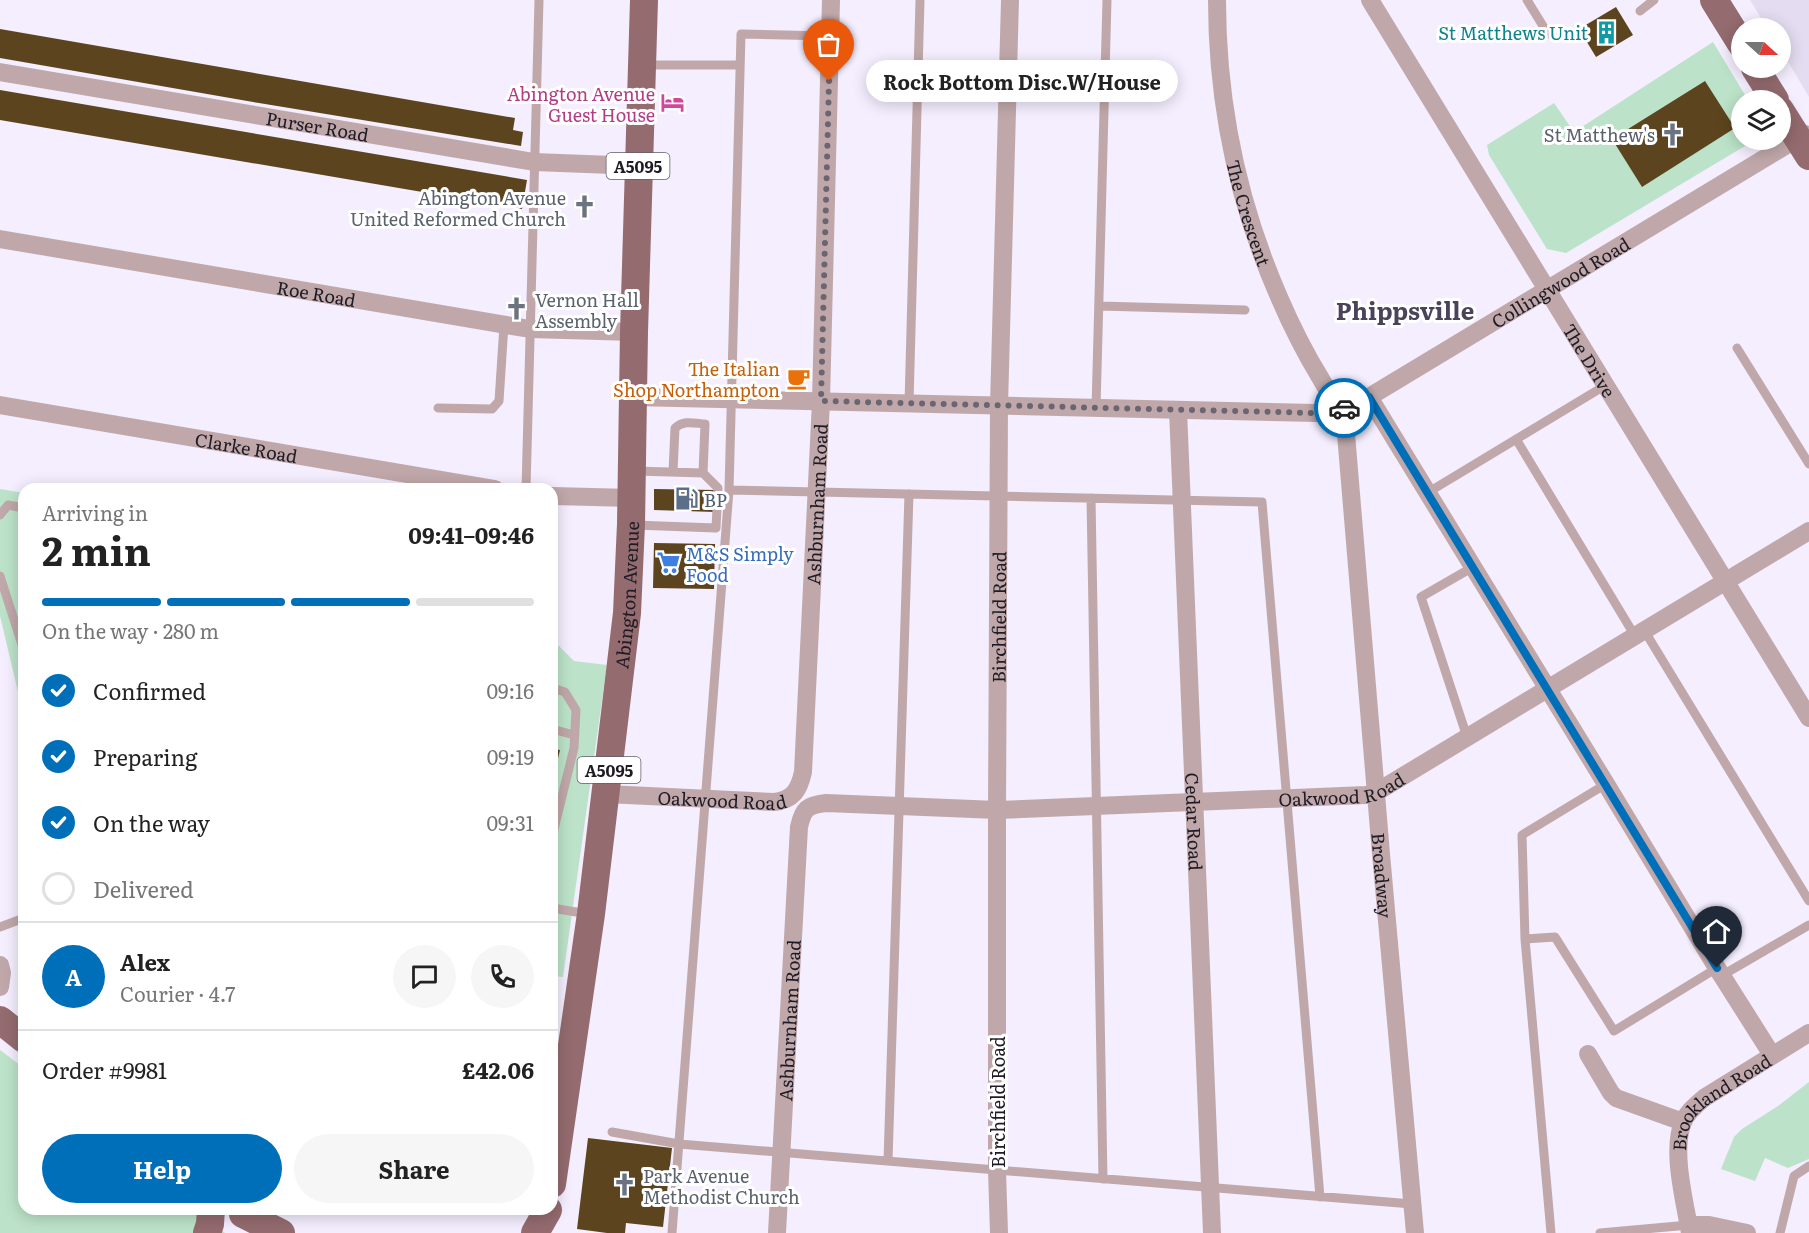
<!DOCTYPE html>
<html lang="en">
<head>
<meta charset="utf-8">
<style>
	body { margin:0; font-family:Literata,serif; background:#f6f6f6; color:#222; height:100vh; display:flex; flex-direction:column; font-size:22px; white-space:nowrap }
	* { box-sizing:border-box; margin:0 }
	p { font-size:20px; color:#767676 }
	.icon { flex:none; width:33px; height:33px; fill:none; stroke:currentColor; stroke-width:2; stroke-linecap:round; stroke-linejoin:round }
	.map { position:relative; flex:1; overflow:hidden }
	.drawer { position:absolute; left:18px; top:483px; width:540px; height:732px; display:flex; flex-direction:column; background:#fff; border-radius:18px; box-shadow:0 3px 15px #0003 }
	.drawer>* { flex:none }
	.needle { width:39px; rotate:111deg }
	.fabs { position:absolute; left:1731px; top:18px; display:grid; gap:12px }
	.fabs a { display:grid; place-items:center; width:60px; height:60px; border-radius:50%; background:#fff; box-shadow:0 3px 15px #0003; font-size:30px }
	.pin { position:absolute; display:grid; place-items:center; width:51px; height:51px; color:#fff; margin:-62px -26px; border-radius:50% 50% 50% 0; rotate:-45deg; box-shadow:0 0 6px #0007 }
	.pin .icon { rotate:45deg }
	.courier { position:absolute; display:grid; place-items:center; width:60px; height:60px; margin:-30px; border:4px solid #006fba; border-radius:50%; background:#fff; color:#222; box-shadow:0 2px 8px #0007 }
	.bubble { position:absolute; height:42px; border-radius:21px; background:#fff; box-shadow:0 3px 15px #0003; font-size:20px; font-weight:700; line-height:42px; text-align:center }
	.summary em { font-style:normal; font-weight:700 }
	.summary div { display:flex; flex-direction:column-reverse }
	.summary { display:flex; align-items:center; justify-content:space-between; height:102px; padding:0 24px }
	h1 { font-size:39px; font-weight:700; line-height:45px }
	.bar { display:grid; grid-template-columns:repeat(4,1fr); gap:9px 6px; align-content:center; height:72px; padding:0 24px }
	.bar i { height:8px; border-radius:4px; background:#e0e0e0 }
	.bar .current { background:#006fba }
	.bar p { grid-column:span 4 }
	.line { display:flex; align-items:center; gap:15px; padding:0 24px; border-top:2px solid #e0e0e0 }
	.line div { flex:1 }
	.round { display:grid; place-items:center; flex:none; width:63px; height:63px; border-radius:32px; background:#f6f6f6 }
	ol { padding:0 24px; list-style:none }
	li { display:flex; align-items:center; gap:18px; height:66px }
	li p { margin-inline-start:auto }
	li .icon { padding:6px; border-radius:50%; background:#006fba; color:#fff; stroke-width:4 }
	li:last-child { color:#767676 }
	li i { width:33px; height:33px; border:3px solid #e0e0e0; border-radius:50% }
	.cta { display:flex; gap:12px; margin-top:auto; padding:12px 24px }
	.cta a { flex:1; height:69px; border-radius:36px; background:#006fba; color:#fff; font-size:24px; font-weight:700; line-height:69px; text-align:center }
	.cta a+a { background:#f6f6f6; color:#222 }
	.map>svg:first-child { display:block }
</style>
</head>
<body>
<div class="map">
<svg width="1809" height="1233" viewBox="0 0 1809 1233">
	<rect width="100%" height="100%" fill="#f4eeff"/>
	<path fill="#e4ddf1" d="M1750 0H1809V97L1781 50 1780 28H1767Z"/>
	<path fill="#bce3c9" d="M1713 42 1748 100H1742V140H1755L1566 253 1547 249 1489 155 1487 145 1554 103 1574 132Z
		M0 489 24 493V717L0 616Z
		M552 639 574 661 607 665 563 977 552 976Z
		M0 1050 24 1068V1209H196L225 1233H0Z
		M1809 1082V1159L1788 1168 1765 1158 1755 1181 1721 1169 1734 1137 1742 1129 1778 1106Z"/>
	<path fill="#5c441e" d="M1616 7 1633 35 1596 57 1579 29Z
		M0 29 515 118 513 130 523 132 521 146 259 103 0 58Z
		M1705 81 1735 128 1642 187 1612 139Z
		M0 90 527 180 522 209 0 120Z
		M654 489 716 490 715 512 654 510Z
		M654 543 715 544 714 589 653 588Z
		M552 749 560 750 553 779H552Z
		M588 1138 672 1148 663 1227 626 1223 625 1233H607L577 1229Z"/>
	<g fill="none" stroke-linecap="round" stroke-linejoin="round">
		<path stroke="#c0a8aa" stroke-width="9" d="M1527 0 1548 34
			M1640 11 1654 0
			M644 65H740
			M1099 306 1245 310
			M1737 348 1809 464
			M909 403 920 0
			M438 408 492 409 499 401 504 325
			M1096 408 1107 0
			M1516 439 1635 636
			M673 472 675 428C684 420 693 423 705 424L703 473
			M526 489 539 0
			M729 490 1262 502 1320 1197
			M1427 493 1606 385
			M1091 498 1103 1179
			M0 515 8 505 24 508
			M634 525 716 528 718 488 703 473 635 471
			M0 576 24 651
			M1644 630 1809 901
			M552 688 565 692 576 710 574 748 552 837
			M552 729 574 735
			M1467 737 1421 597 1473 567
			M552 908 588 914
			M0 927 24 918
			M1525 939 1555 937 1614 1031 1717 968
			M1721 976 1809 925
			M612 1132 679 1144 1412 1204
			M888 1161 909 494
			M672 1233 729 490 741 34 830 36
			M1551 1233 1525 939 1522 835 1606 784
			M1600 1233 1689 1225
			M1780 1233 1794 1176 1809 1166"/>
		<g stroke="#c0a8aa" stroke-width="18">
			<path id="s1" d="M1217 0C1217 105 1237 201 1279 297 1291 325 1305 353 1321 379 1329 394 1340 406 1345 422L1381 854 1415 1233"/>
			<path id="s2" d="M1370 0 1809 718"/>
			<path id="s3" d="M0 72 534 162 638 166"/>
			<path id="s4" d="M0 239 530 329 634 332"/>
			<path id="s5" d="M633 397 1315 413 1341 409 1369 397 1805 134"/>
			<path d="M1369 397 1606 784 1717 968 1772 1055"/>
			<path id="s6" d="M0 405 495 489"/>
			<path id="s7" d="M1178 410 1212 1233"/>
			<path d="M552 496 632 498"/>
			<path id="s8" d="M606 794 774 802C793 800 799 790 803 772L821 401 831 0"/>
			<path d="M0 965 2 973 0 987"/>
			<path d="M1588 1054 1611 1093 1616 1098 1683 1122"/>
			<path d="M1689 1225H1709L1747 1233"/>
			<path id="s9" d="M777 1233 799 827C803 809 807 805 826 803L997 810 1366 795 1375 793 1809 531"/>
			<path id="s10" d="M999 1233 997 1170V810L999 406 1010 0"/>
			<path id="s11" d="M1690 1233C1685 1202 1671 1151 1683 1122 1687 1112 1696 1105 1704 1098L1809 1033"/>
		</g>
		<g stroke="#946b6f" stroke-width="28">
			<path d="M1714 0 1742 45"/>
			<path d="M1755 68 1775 100"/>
			<path d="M1780 110 1809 156"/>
			<path d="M0 1020 24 1039"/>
			<path id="s12" d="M552 1184 591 914 627 613 631 524 634 332 644 0"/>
			<path d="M243 1214 281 1233"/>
			<path d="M207 1233 210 1224 211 1209"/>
			<path d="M535 1233 548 1210"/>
		</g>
	</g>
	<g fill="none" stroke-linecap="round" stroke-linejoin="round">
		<path stroke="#6a6571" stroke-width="6" stroke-dasharray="0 10.8" d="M829 81 821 401 1315 413 1344 408"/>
		<path stroke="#006fba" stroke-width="8" d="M1344 408 1369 397 1717 968"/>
	</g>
	<defs>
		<symbol id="building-bare" viewBox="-9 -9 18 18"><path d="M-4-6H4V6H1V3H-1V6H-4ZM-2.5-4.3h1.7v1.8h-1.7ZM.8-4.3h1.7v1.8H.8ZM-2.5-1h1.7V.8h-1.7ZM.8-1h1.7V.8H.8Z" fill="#0f9aa8" stroke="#fff" stroke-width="2.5" paint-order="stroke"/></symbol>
		<symbol id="hotel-bare" viewBox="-9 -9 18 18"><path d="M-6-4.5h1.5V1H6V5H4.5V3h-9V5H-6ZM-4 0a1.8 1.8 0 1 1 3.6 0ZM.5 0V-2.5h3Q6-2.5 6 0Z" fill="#d1479c" stroke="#fff" stroke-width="2.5" paint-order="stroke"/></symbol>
		<symbol id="church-bare" viewBox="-9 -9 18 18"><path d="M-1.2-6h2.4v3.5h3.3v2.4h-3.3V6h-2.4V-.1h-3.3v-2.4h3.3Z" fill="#6b7280" stroke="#fff" stroke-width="2.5" paint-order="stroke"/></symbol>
		<symbol id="cafe-bare" viewBox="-9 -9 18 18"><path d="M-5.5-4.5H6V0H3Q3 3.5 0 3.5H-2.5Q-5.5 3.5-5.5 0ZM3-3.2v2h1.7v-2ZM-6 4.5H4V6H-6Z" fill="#e8710a" stroke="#fff" stroke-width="2.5" paint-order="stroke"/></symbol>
		<symbol id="fuel-bare" viewBox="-9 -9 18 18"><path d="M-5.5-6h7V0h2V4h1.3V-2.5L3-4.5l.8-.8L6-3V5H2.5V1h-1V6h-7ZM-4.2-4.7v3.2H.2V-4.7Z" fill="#5c6f8a" stroke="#fff" stroke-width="2.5" paint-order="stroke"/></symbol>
		<symbol id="supermarket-bare" viewBox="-9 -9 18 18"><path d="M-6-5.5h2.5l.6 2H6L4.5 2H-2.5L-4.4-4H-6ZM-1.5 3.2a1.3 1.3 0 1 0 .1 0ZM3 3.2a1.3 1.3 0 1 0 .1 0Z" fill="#3f7fe0" stroke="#fff" stroke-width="2.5" paint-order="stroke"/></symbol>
	</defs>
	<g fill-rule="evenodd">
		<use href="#building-bare" x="1590" y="16" width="33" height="33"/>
		<use href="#hotel-bare" x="656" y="86" width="33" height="33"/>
		<use href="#church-bare" x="1656" y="118" width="33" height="33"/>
		<use href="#church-bare" x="568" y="190" width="33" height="33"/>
		<use href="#church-bare" x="500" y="292" width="33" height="33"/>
		<use href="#cafe-bare" x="782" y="362" width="33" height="33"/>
		<use href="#fuel-bare" x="670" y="482" width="33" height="33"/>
		<use href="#supermarket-bare" x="652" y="546" width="33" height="33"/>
		<use href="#church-bare" x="608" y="1168" width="33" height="33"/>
	</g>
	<g text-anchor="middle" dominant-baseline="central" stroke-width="6" stroke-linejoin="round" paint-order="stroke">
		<g fill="#fff" stroke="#625f66" stroke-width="1.5">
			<rect x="606.5" y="153" width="63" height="26" rx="4.5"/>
			<rect x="577.5" y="757" width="63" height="26" rx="4.5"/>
		</g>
		<g font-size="16" font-weight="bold" fill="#1f1b25">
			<text x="638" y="166">A5095</text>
			<text x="609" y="770">A5095</text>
		</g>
		<g font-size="18" fill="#0d838f" stroke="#fff" text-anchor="end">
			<text x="1588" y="32">St Matthews Unit</text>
		</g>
		<g font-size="18" fill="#b23c85" stroke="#fff" text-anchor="end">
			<text x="655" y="93">Abington Avenue<tspan x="655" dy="21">Guest House</tspan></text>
		</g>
		<g font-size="18" fill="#1f1b25" stroke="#fff">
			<text stroke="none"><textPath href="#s3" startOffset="322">Purser Road</textPath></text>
			<text stroke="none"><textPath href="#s1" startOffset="216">The Crescent</textPath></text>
			<text stroke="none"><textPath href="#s5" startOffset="962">Collingwood Road</textPath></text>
			<text stroke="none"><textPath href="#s4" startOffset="321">Roe Road</textPath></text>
			<text stroke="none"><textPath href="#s2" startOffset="422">The Drive</textPath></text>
			<text stroke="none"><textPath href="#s6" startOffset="250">Clarke Road</textPath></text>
			<text stroke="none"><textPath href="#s8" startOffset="482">Ashburnham Road</textPath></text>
			<text stroke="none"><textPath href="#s12" startOffset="594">Abington Avenue</textPath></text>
			<text stroke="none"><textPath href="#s10" startOffset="616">Birchfield Road</textPath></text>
			<text stroke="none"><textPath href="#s9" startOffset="964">Oakwood Road</textPath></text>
			<text stroke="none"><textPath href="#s8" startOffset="116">Oakwood Road</textPath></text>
			<text stroke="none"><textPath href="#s7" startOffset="412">Cedar Road</textPath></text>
			<text stroke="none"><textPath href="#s1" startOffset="902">Broadway</textPath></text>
			<text stroke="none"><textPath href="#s9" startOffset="213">Ashburnham Road</textPath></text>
			<text transform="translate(997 1102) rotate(-90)">Birchfield Road</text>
			<text stroke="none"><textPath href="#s11" startOffset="152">Brookland Road</textPath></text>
		</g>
		<g font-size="18" fill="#5b616d" stroke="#fff" text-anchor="end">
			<text x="1655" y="134">St Matthew's</text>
			<text x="566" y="197">Abington Avenue<tspan x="566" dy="21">United Reformed Church</tspan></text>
			<text x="535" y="299" text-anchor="start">Vernon Hall<tspan x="535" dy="21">Assembly</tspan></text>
			<text x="643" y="1175" text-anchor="start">Park Avenue<tspan x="643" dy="21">Methodist Church</tspan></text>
		</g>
		<g font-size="18" fill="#c56008" stroke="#fff" text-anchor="end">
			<text x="780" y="368">The Italian<tspan x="780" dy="21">Shop Northampton</tspan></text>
		</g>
		<g font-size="18" fill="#4e5e75" stroke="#fff" text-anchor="start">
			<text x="704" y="499">BP</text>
		</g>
		<g font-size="18" fill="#366cbe" stroke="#fff" text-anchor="start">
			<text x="686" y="553">M&amp;S Simply<tspan x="686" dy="21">Food</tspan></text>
		</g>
		<g font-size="24" font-weight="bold" fill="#4a4359" stroke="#fff">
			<text x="1405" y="309">Phippsville</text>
		</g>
	</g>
</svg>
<div class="fabs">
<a><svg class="needle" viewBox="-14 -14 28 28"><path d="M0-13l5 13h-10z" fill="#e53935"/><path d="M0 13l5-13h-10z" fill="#767676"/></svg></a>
<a><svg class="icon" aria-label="layers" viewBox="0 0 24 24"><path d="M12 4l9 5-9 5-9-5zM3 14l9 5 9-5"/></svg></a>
</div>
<div class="pin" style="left:829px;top:81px;background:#ea580c"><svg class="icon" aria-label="bag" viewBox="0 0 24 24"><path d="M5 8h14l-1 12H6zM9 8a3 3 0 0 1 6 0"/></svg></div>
<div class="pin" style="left:1717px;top:968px;background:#1f2937"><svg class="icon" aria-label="home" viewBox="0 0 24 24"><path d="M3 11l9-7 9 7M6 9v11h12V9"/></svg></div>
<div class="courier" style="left:1344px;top:408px"><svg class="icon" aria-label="car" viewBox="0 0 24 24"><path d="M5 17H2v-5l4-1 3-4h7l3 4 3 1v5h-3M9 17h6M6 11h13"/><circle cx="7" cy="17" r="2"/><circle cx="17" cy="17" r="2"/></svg></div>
<div class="bubble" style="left:866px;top:60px;width:312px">Rock Bottom Disc.W/House</div>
<section class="drawer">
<div class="summary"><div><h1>2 min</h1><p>Arriving in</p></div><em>09:41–09:46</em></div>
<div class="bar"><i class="current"></i><i class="current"></i><i class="current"></i><i></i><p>On the way · 280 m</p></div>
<ol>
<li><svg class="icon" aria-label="check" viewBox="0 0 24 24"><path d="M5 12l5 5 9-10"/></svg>Confirmed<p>09:16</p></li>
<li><svg class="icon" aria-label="check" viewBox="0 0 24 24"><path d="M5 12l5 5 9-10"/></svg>Preparing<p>09:19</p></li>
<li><svg class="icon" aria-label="check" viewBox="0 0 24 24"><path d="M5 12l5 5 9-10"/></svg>On the way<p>09:31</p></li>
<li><i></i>Delivered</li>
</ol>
<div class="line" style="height:108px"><b class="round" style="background:#006fba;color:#fff">A</b><div><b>Alex</b><p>Courier · 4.7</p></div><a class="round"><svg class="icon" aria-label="chat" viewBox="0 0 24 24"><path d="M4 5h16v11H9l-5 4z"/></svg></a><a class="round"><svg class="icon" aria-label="phone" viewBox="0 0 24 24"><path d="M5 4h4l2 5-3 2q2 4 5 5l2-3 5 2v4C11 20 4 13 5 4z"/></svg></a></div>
<div class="line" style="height:78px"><div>Order #9981</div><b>£42.06</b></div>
<div class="cta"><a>Help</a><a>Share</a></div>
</section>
</div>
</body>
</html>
